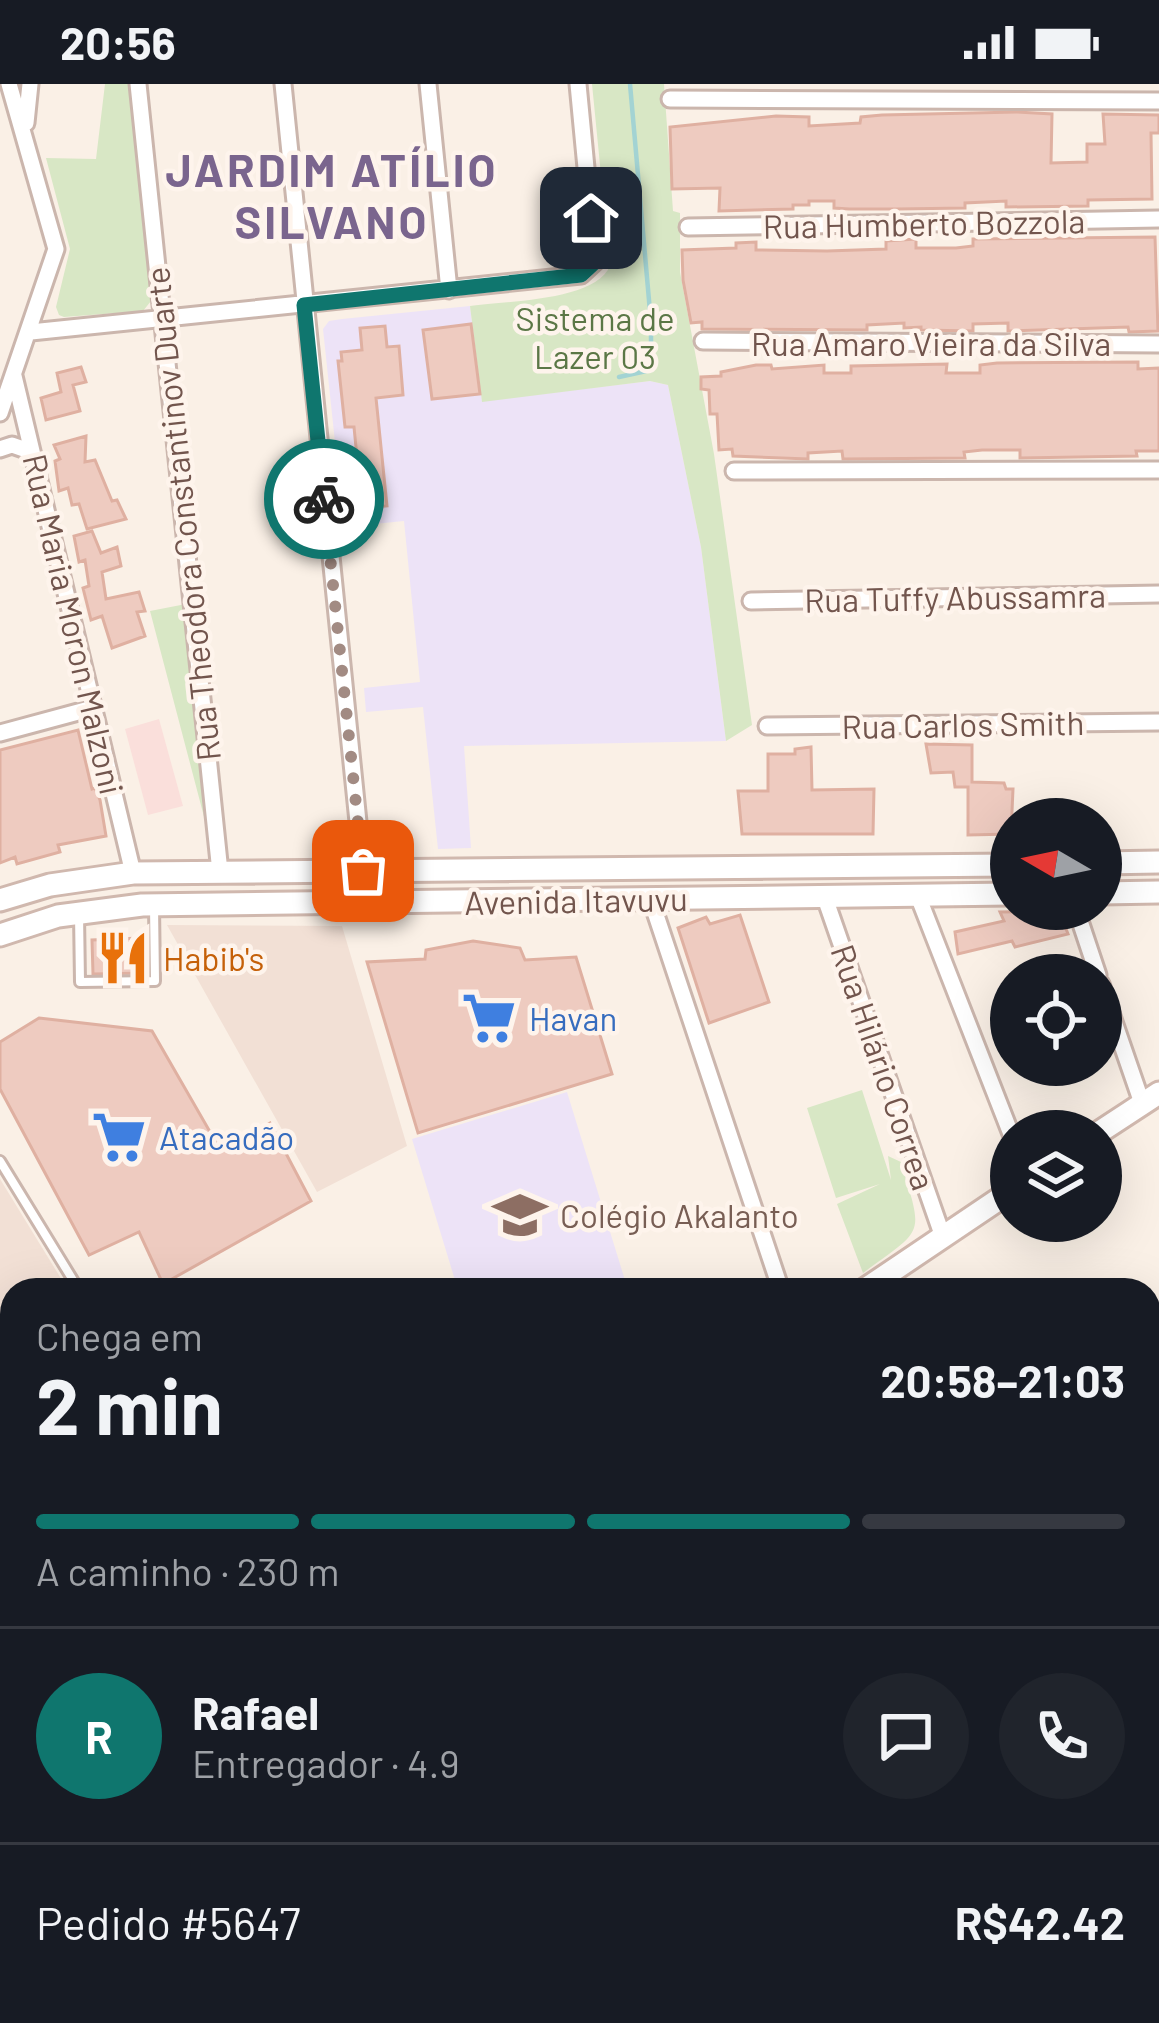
<!DOCTYPE html>
<html lang="pt">
<head>
<meta charset="utf-8">
<style>
	body { margin:0; font-family:Barlow,sans-serif; background:#20242c; color:#f1f3f6; height:100vh; display:flex; flex-direction:column; font-size:45px; white-space:nowrap }
	* { box-sizing:border-box; margin:0 }
	p { font-size:39px; color:#9ea1a6 }
	.icon { flex:none; width:66px; height:66px; fill:none; stroke:currentColor; stroke-width:2; stroke-linecap:round; stroke-linejoin:round }
	.map { position:relative; flex:1; overflow:hidden }
	.side { position:absolute; left:0px; top:1194px; width:1161px; height:747px; display:flex; flex-direction:column; background:#171b24; border-radius:36px 36px 0 0; box-shadow:0 12px 48px #0002 }
	.side>* { flex:none }
	.needle { width:78px; rotate:279deg }
	.controls { position:absolute; left:990px; top:714px; display:grid; gap:24px }
	.controls a { display:grid; place-items:center; width:132px; height:132px; border-radius:50%; background:#171b24; box-shadow:0 12px 48px #0002; font-size:60px }
	.pin { position:absolute; display:grid; place-items:center; width:102px; height:102px; color:#fff; margin:-51px; border-radius:24px; box-shadow:0 6px 18px #0006 }
	.courier { position:absolute; display:grid; place-items:center; width:120px; height:120px; margin:-60px; border:9px solid #0f766e; border-radius:50%; background:#fff; color:#222; box-shadow:0 3px 15px #0007 }
	.summary em { font-style:normal; font-weight:700 }
	.summary div { display:flex; flex-direction:column-reverse }
	.summary { display:flex; align-items:center; justify-content:space-between; height:204px; padding:0 36px }
	h1 { font-size:78px; font-weight:700; line-height:90px }
	.bar { display:grid; grid-template-columns:repeat(4,1fr); gap:18px 12px; align-content:center; height:144px; padding:0 36px }
	.bar i { height:15px; border-radius:9px; background:#363941 }
	.bar .selected { background:#0f766e }
	.bar p { grid-column:span 4 }
	.line { display:flex; align-items:center; gap:30px; padding:0 36px; border-top:3px solid #363941 }
	.line div { flex:1 }
	.round { display:grid; place-items:center; flex:none; width:126px; height:126px; border-radius:63px; background:#20242c }
	.status { display:flex; justify-content:space-between; align-items:center; height:84px; padding:0 60px; background:#171b24; direction:ltr }
	.status svg { height:33px; fill:currentColor }
	.map>svg:first-child { display:block }
</style>
</head>
<body>
<div class="status"><b>20:56</b><svg viewBox="0 0 49 12"><path d="M0 12V9h3v3zM5 12V6h3v6zM10 12V3h3v9zM15 12V0h3v12zM26 1h20v11H26zM47 4h2v5h-2z"/></svg></div>
<div class="map">
<svg width="1159" height="1939" viewBox="0 0 1159 1939">
	<rect width="100%" height="100%" fill="#faf0e6"/>
	<path fill="#f2e0d5" d="M167 841 342 842 407 1062 317 1108Z
		M0 1095 68 1206H12V1277L0 1283Z
		M0 1296 12 1319V1490L0 1472Z
		M89 1929H635L633 1939H91Z"/>
	<path fill="#fadfdb" d="M159 635 183 722 148 731 125 645Z"/>
	<path fill="#ede3f7" d="M470 222 482 317 650 297 668 301 701 463 726 657 464 662 471 764 438 765 423 623 366 628 364 604 420 598 404 437 344 443 323 245 329 237 342 235Z
		M567 1008 628 1206H458L412 1055Z"/>
	<path fill="#d8e7c5" d="M105 0H131L151 217 143 227 64 233 59 231 56 223 70 165 46 74 96 75Z
		M592 0H664L673 127 680 129V188L714 370 752 641 726 657 701 463 668 301 650 297 482 318 470 222C506 217 595 217 610 182Z
		M186 520 213 767 150 527Z
		M862 1006 891 1096 888 1072 901 1078C923 1153 926 1143 863 1189L837 1120 880 1100 836 1114 807 1024Z
		M1149 1805 1159 1811V1939H1011L991 1929H1149Z"/>
	<g fill="none" stroke-linecap="round" stroke-linejoin="round">
		<path stroke="#a3d3d3" stroke-width="4.5" d="M619 293 651 286V239L630 0"/>
	</g>
	<path fill="#eecbc0" stroke="#dfb0a1" stroke-width="3" d="M1017 28 1052 30 1051 79 1087 78V60H1105L1103 30 1159 31V49H1151L1152 115 1088 116V122L1006 123V117L965 119V124L897 125H849L834 124V117H809V121H793V125L719 127 720 104 672 105 670 43 776 32 809 33V42L860 39 861 33 882 31Z
		M1155 153 1158 247 1129 248 1128 243 1008 247V239L973 240V247L921 246V243L904 244V239L867 241V246L702 245V238L691 239 683 196 682 166 736 164V159L756 158V166L827 167 886 165V157L916 155V164H956L973 162V155Z
		M471 240 480 310 432 315 423 246Z
		M385 242 387 263 399 262 403 311 376 314 387 422 362 424 354 343H345L338 277H342L341 268 362 266 360 244Z
		M1138 278V285L1159 284V367H1136L1137 372 1020 374V366H982L964 368 965 374 843 375 842 367 808 369V375L733 372 732 365 719 366 717 330H710L709 306 701 305V293L721 292V288L756 281H771L772 285 824 281V289H851V282L947 280 946 289H980V281L997 279Z
		M81 283 86 298 73 301 80 327 46 336 41 314 61 308 57 289Z
		M86 352 85 378 95 376 112 417 117 416 126 435 87 445 79 420 72 421 68 404 59 407 55 377 60 375 54 361Z
		M92 447 101 469 117 463 121 482 102 488 106 515 139 508 145 527 137 528 145 552 112 564 102 532 91 536 83 504 89 502 85 476 79 478 74 452Z
		M78 646 92 705 95 704 100 716 106 752 58 761 60 768 17 780 15 773 0 779V666Z
		M926 660 972 661V698L1004 699 1006 705H1013L1011 750 968 751V703H955L953 688 931 689Z
		M811 663 812 706 874 705 873 750H742L738 707H768V670H795V665Z
		M1059 827 1068 850 1015 863 1012 857 958 870 955 848 1004 837 1000 828Z
		M740 831 769 918 709 939 678 844 706 833 710 840Z
		M141 854 146 856 147 889 93 890 92 856Z
		M473 857 520 864 525 876 576 873 612 990 418 1049 367 878 425 875 426 866Z
		M39 934 152 947 221 1067 270 1039 311 1117 163 1200 139 1148 89 1171 0 1005V958Z
		M0 1501 12 1520V1569L0 1577Z"/>
	<g fill="none" stroke-linecap="round" stroke-linejoin="round">
		<defs>
			<path id="lane" d="M79 830 80 898 155 897 154 822
				M0 1077 76 1201"/>
			<path id="street" d="M138 0 220 788
				M283 0 363 787
				M428 0 449 206
				M670 15 1159 17
				M26 39 30 0
				M688 143 1159 135
				M31 248 581 191 595 178 578 0
				M703 257 1159 260
				M14 292 133 789
				M0 329 56 165 9 0
				M0 365 12 361 32 368
				M734 387 1159 386
				M751 517 1159 510
				M767 642 1159 638
				M0 649 93 624
				M918 812 1011 1050
				M825 814 943 1153
				M651 816 781 1206
				M1076 825 1098 891
				M1101 900 1142 1019
				M1149 1351 1159 1344
				M1149 1536 1159 1529
				M1149 1708 1159 1702
				M688 1939 694 1929
				M860 1939 865 1929"/>
			<path id="secondary" d="M1101 779 1159 778
				M1101 809 1159 808
				M0 816 50 801 133 789 1011 781
				M0 851 58 832 142 821 1011 810
				M1101 1047 1159 1009
				M864 1206 1011 1107
				M31 1939 38 1929
				M57 1939 67 1929"/>
		</defs>
		<use href="#lane" stroke="#cbb6ad" stroke-width="14"/>
		<use href="#street" stroke="#cbb6ad" stroke-width="21"/>
		<use href="#secondary" stroke="#d0b8ae" stroke-width="27"/>
		<use href="#lane" stroke="#fff" stroke-width="8"/>
		<use href="#street" stroke="#fff" stroke-width="15"/>
		<use href="#secondary" stroke="#fff" stroke-width="21"/>
	</g>
	<g fill="none" stroke-linecap="round" stroke-linejoin="round">
		<path stroke="#a28b83" stroke-width="12" stroke-dasharray="0 21.6" d="M324 415 363 787"/>
		<path stroke="#0f766e" stroke-width="15" d="M324 415 304 221 581 191 595 178 591 134"/>
	</g>
	<defs>
		<symbol id="restaurant-bare" viewBox="-9 -9 18 18"><path d="M-5-6h1v4h1v-4h1v4h1v-4h1v5L-1.5 .5V6h-2V.5L-5-1ZM5-6V6H3V1.5H1.5Q1.5-4 5-6Z" fill="#e8710a" stroke="#fef4ec" stroke-width="2.5" paint-order="stroke"/></symbol>
		<symbol id="supermarket-bare" viewBox="-9 -9 18 18"><path d="M-6-5.5h2.5l.6 2H6L4.5 2H-2.5L-4.4-4H-6ZM-1.5 3.2a1.3 1.3 0 1 0 .1 0ZM3 3.2a1.3 1.3 0 1 0 .1 0Z" fill="#3f7fe0" stroke="#fef4ec" stroke-width="2.5" paint-order="stroke"/></symbol>
		<symbol id="school-bare" viewBox="-9 -9 18 18"><path d="M0-5L7-2L0 1L-7-2ZM-4 1L0 2.5L4 1V4Q0 6-4 4Z" fill="#8d6e63" stroke="#fef4ec" stroke-width="2.5" paint-order="stroke"/></symbol>
	</defs>
	<g fill-rule="evenodd">
		<use href="#restaurant-bare" x="85" y="836" width="76" height="76"/>
		<use href="#supermarket-bare" x="451" y="896" width="76" height="76"/>
		<use href="#supermarket-bare" x="81" y="1015" width="76" height="76"/>
		<use href="#school-bare" x="482" y="1093" width="76" height="76"/>
	</g>
	<g text-anchor="middle" dominant-baseline="central" stroke-width="9" stroke-linejoin="round" paint-order="stroke">
		<g font-size="33" fill="#72554d" stroke="#fef4ec">
			<text transform="translate(924 139) rotate(-1)">Rua Humberto Bozzola</text>
			<text x="931" y="259">Rua Amaro Vieira da Silva</text>
			<text transform="translate(182 430) rotate(-96)">Rua Theodora Constantinov Duarte</text>
			<text transform="translate(955 513) rotate(-1)">Rua Tuffy Abussamra</text>
			<text transform="translate(74 540) rotate(77)">Rua Maria Moron Malzoni</text>
			<text transform="translate(963 640) rotate(-1)">Rua Carlos Smith</text>
			<text transform="translate(576 816) rotate(-1)">Avenida Itavuvu</text>
			<text transform="translate(884 983) rotate(71)">Rua Hilário Correa</text>
		</g>
		<g font-size="33" fill="#5b7746" stroke="#fef4ec">
			<text x="595" y="234">Sistema de<tspan x="595" dy="38">Lazer 03</tspan></text>
		</g>
		<g font-size="33" fill="#c56008" stroke="#fef4ec" text-anchor="start">
			<text x="163" y="874">Habib's</text>
		</g>
		<g font-size="33" fill="#366cbe" stroke="#fef4ec" text-anchor="start">
			<text x="529" y="934">Havan</text>
			<text x="159" y="1053">Atacadão</text>
		</g>
		<g font-size="33" fill="#785e54" stroke="#fef4ec" text-anchor="start">
			<text x="560" y="1131">Colégio Akalanto</text>
		</g>
		<g font-size="45" font-weight="bold" letter-spacing="3" fill="#7a658e" stroke="#fef4ec">
			<text x="332" y="85">JARDIM ATÍLIO<tspan x="332" dy="52">SILVANO</tspan></text>
		</g>
	</g>
</svg>
<div class="controls">
<a><svg class="needle" viewBox="-14 -14 28 28"><path d="M0-13l5 13h-10z" fill="#e53935"/><path d="M0 13l5-13h-10z" fill="#9ea1a6"/></svg></a>
<a><svg class="icon" aria-label="locate" viewBox="0 0 24 24"><circle cx="12" cy="12" r="6"/><path d="M12 2v4M12 18v4M2 12h4M18 12h4"/></svg></a>
<a><svg class="icon" aria-label="layers" viewBox="0 0 24 24"><path d="M12 4l9 5-9 5-9-5zM3 14l9 5 9-5"/></svg></a>
</div>
<div class="pin" style="left:363px;top:787px;background:#ea580c"><svg class="icon" aria-label="bag" viewBox="0 0 24 24"><path d="M5 8h14l-1 12H6zM9 8a3 3 0 0 1 6 0"/></svg></div>
<div class="pin" style="left:591px;top:134px;background:#1f2937"><svg class="icon" aria-label="home" viewBox="0 0 24 24"><path d="M3 11l9-7 9 7M6 9v11h12V9"/></svg></div>
<div class="courier" style="left:324px;top:415px"><svg class="icon" aria-label="bike" viewBox="0 0 24 24"><circle cx="6" cy="16" r="4"/><circle cx="18" cy="16" r="4"/><path d="M6 16l4-8h5l3 8M10 8l3 8H6M13 5h3"/></svg></div>
<section class="side">
<div class="summary"><div><h1>2 min</h1><p>Chega em</p></div><em>20:58–21:03</em></div>
<div class="bar"><i class="selected"></i><i class="selected"></i><i class="selected"></i><i></i><p>A caminho · 230 m</p></div>
<div class="line" style="height:216px"><b class="round" style="background:#0f766e;color:#fff">R</b><div><b>Rafael</b><p>Entregador · 4.9</p></div><a class="round"><svg class="icon" aria-label="chat" viewBox="0 0 24 24"><path d="M4 5h16v11H9l-5 4z"/></svg></a><a class="round"><svg class="icon" aria-label="phone" viewBox="0 0 24 24"><path d="M5 4h4l2 5-3 2q2 4 5 5l2-3 5 2v4C11 20 4 13 5 4z"/></svg></a></div>
<div class="line" style="height:156px"><div>Pedido #5647</div><b>R$42.42</b></div>
</section>
</div>
</body>
</html>
